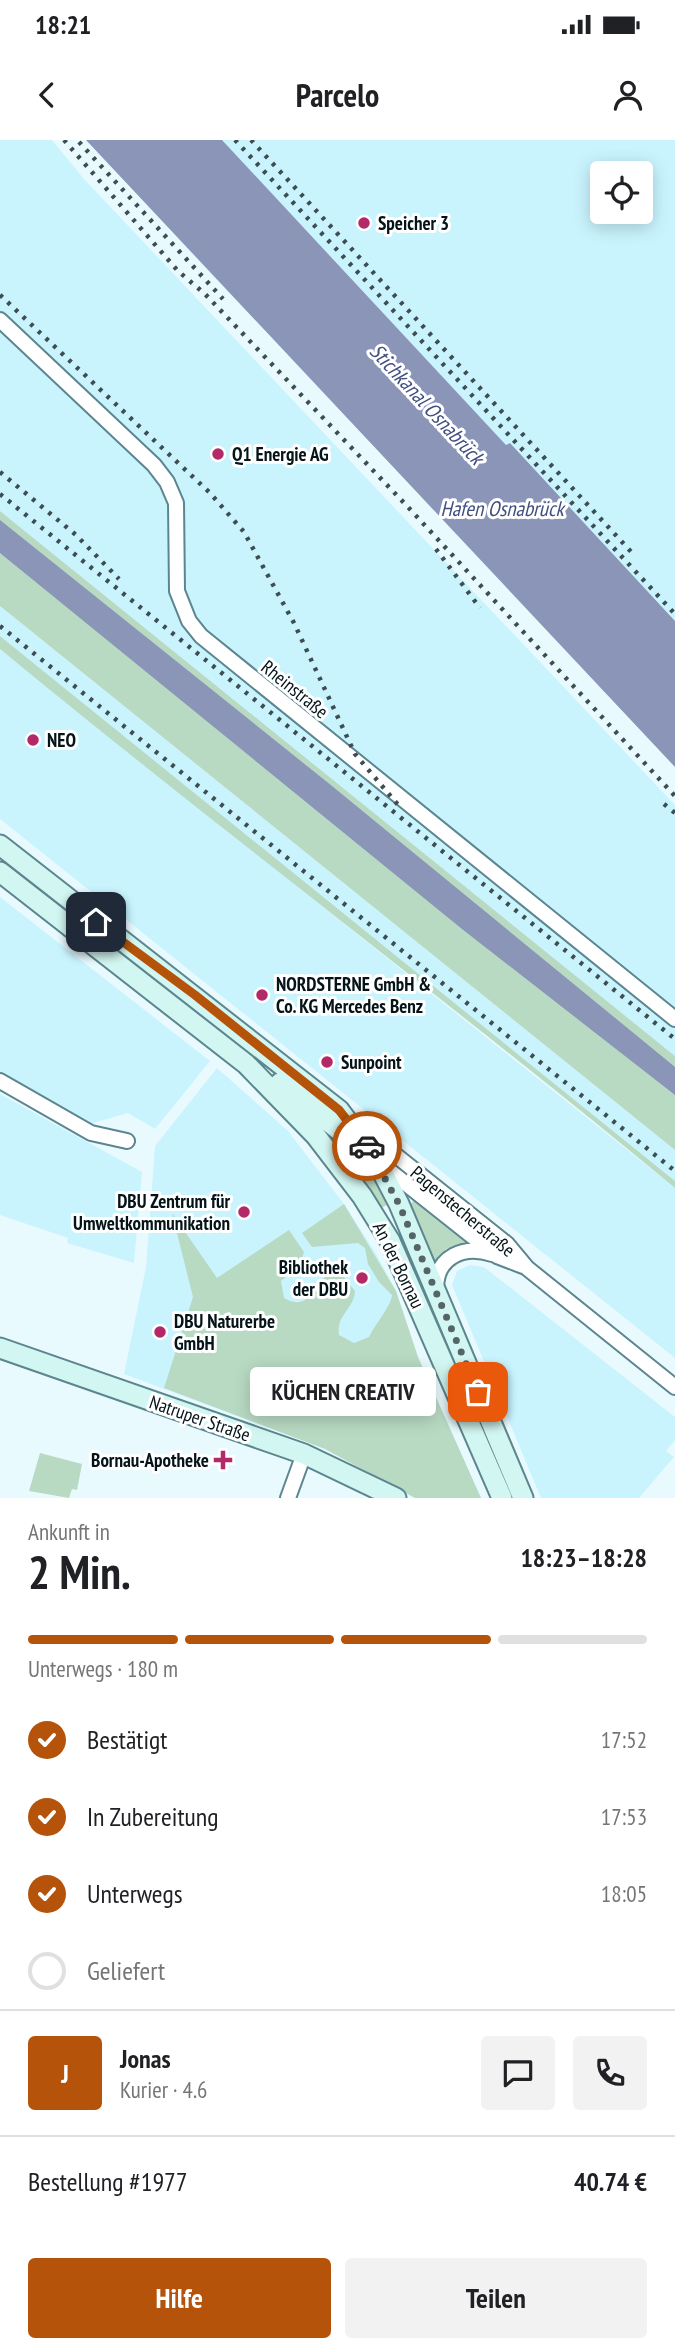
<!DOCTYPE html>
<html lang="de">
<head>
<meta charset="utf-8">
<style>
	body { margin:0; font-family:"PT Sans Narrow",sans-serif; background:#f2f2f2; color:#202124; height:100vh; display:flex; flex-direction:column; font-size:26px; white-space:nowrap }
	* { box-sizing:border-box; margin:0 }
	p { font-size:23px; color:#757577 }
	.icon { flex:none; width:38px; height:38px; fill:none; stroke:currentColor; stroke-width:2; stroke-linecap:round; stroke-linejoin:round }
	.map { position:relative; height:1358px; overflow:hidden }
	.drawer { display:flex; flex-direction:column; background:#fff; flex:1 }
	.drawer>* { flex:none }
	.fabs { position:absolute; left:590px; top:21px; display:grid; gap:14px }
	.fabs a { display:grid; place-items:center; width:63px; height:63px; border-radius:7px; background:#fff; box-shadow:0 4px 18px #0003; font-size:35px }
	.pin { position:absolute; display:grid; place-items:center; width:60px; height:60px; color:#fff; margin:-30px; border-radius:14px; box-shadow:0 4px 10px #0006 }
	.courier { position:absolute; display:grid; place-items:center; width:70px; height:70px; margin:-35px; border:5px solid #b45309; border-radius:50%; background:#fff; color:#222; box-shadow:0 2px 9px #0007 }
	.bubble { position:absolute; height:49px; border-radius:7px; background:#fff; box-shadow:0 4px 18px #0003; font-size:23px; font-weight:800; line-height:49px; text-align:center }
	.overview em { font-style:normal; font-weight:800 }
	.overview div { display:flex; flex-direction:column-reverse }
	.overview { display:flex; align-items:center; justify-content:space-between; height:119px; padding:0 28px }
	h1 { font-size:46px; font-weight:800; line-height:52px }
	.bar { display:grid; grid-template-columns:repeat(4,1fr); gap:10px 7px; align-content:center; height:84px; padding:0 28px }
	.bar i { height:9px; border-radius:5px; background:#e0e0e0 }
	.bar .selected { background:#b45309 }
	.bar p { grid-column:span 4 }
	.line { display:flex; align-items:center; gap:18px; padding:0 28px; border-top:2px solid #e0e0e0 }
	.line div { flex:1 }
	.round { display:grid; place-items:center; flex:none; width:74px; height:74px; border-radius:7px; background:#f2f2f2 }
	ol { padding:0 28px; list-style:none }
	li { display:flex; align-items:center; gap:21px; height:77px }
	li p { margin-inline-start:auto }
	li .icon { padding:7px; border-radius:50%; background:#b45309; color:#fff; stroke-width:4 }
	li:last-child { color:#757577 }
	li i { width:38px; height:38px; border:4px solid #e0e0e0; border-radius:50% }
	.cta { display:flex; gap:14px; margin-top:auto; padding:14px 28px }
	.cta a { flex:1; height:80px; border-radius:7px; background:#b45309; color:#fff; font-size:28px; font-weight:800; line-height:80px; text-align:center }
	.cta a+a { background:#f2f2f2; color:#202124 }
	.status { display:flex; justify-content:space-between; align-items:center; height:49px; padding:0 35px; background:#fff; direction:ltr }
	.status svg { height:19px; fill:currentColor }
	header { display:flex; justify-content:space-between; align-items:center; height:91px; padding:0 28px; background:#fff; font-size:32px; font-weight:800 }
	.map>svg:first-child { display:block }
</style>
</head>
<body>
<div class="status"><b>18:21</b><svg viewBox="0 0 49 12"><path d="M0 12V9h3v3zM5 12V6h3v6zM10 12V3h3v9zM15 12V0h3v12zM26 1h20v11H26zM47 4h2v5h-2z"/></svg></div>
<header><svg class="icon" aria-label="back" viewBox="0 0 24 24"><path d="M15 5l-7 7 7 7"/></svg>Parcelo<svg class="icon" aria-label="person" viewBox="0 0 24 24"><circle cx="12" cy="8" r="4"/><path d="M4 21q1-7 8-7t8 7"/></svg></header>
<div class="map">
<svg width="675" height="1358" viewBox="0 0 675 1358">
	<rect width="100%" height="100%" fill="#e9fafe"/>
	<path fill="#c9f4fe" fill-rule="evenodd" d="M0 0H52L84 39 675 665V916L0 371Z
		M222 0H675V481L510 303 506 305ZM602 33H640V72H602Z
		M0 466 675 1010V1041L0 496Z
		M0 509 675 1048V1218L0 679Z
		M0 757 210 921 155 989 128 973 93 983 0 932Z
		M217 928 288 991 344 1064 375 1112 396 1151 418 1217 481 1358H415L325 1309 124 1234 146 1127 155 1006Z
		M0 954 142 1032 134 1123 67 1103 68 1098 0 1075Z
		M470 1125 484 1127 675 1277V1300L666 1311 674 1317 639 1358H541L452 1145 457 1131Z"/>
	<path fill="#b8dac3" d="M0 371 675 916V1010L0 466Z
		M0 496 675 1041V1048C453 864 222 692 0 509Z
		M305 969 362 1014 391 1063 379 1069Z
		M416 1059 471 1102 446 1109 434 1127 408 1066Z
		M344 1064 396 1151 418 1217 481 1358H415L325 1309 164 1248 193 1157 172 1073 217 1138 289 1090 304 1112 300 1126 281 1141 284 1158C307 1171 312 1151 325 1137L343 1136 355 1151C354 1169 336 1175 339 1195L354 1203 369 1197C376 1183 391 1166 392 1155L379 1142 368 1124 365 1108 358 1103 312 1107 302 1093Z
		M40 1313 82 1324 77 1350 72 1349 69 1358 29 1351Z"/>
	<path fill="#8a95b8" d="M86 0H222L506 305 510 303 675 481V627Z
		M0 380 332 646 675 927V955L462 789 0 413Z"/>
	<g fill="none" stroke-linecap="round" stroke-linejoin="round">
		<defs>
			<path id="street" d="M0 180 154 325 167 342 176 363 177 451 189 481 201 496 675 879
				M0 941 91 993 127 1001
				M354 982 507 1104 527 1128 675 1247
				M381 1024 497 1116 523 1126
				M436 1149C436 1116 464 1105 492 1114
				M288 1358 304 1314"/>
			<path id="secondary" d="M0 705 339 970 375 1018 399 1064 523 1358
				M0 732 246 924 316 996 362 1056 390 1101 502 1358
				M280 943 355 1003
				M0 1208 304 1314 396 1358"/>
		</defs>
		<use href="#street" stroke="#5c868f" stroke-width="18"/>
		<use href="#secondary" stroke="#5c868f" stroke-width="23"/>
		<use href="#street" stroke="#fff" stroke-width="14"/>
		<use href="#secondary" stroke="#d2f6f1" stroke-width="19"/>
		<path stroke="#3d4d51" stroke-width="4.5" stroke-dasharray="3.5 7" stroke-linecap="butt" d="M64 0 178 131 205 154 407 366 675 656
			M235 0 675 474
			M251 0 635 416
			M79 2 223 159
			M0 155 210 353 244 392 294 483 355 614 399 666
			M0 332 76 395 119 439
			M0 354 675 899
			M436 409 480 468
			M0 486 675 1031
			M664 664 675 673"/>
	</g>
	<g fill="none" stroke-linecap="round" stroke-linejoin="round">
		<path stroke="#546468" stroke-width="7" stroke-dasharray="0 12.6" d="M367 1006 399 1064 478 1252"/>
		<path stroke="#b45309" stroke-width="9" d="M96 782 195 855 339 970 367 1006"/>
	</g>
	<g fill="#b32967" stroke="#fff" stroke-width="2.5">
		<circle cx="364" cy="83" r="7"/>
		<circle cx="218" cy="314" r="7"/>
		<circle cx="33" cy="600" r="7"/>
		<circle cx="262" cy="855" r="7"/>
		<circle cx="327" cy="922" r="7"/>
		<circle cx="244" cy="1072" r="7"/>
		<circle cx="362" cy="1138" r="7"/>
		<circle cx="160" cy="1192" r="7"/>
		<path d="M219.5 1309.5h7v7h7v7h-7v7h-7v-7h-7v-7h7z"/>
	</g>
	<g text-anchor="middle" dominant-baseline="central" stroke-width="6" stroke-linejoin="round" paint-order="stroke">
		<g font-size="19" font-weight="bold" fill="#041418" stroke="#fff" text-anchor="start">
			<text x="378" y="83">Speicher 3</text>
			<text x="232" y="314">Q1 Energie AG</text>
			<text x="47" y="600">NEO</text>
			<text x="276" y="844">NORDSTERNE GmbH &amp;<tspan x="276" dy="22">Co. KG Mercedes Benz</tspan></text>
			<text x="341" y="922">Sunpoint</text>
			<text x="230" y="1061" text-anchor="end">DBU Zentrum für<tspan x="230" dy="22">Umweltkommunikation</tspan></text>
			<text x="348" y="1127" text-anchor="end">Bibliothek<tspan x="348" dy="22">der DBU</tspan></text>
			<text x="174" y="1181">DBU Naturerbe<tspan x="174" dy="22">GmbH</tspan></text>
			<text x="209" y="1320" text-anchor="end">Bornau-Apotheke</text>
		</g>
		<g font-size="19" fill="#041418" stroke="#fff">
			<text transform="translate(295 549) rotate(39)">Rheinstraße</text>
			<text transform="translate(463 1071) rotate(40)">Pagenstecherstraße</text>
			<text transform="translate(399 1125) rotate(64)">An der Bornau</text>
			<text transform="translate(200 1278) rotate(19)">Natruper Straße</text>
		</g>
		<g font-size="21" font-style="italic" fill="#424f81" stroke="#fff">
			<text transform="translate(427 264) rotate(47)">Stichkanal Osnabrück</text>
			<text x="502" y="368">Hafen Osnabrück</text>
		</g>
	</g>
</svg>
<div class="fabs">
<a><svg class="icon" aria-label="locate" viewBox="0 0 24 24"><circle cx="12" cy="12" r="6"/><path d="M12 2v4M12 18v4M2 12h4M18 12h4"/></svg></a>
</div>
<div class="pin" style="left:478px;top:1252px;background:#ea580c"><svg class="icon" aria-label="bag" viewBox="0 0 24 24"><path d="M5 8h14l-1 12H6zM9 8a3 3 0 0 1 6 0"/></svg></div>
<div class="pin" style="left:96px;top:782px;background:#1f2937"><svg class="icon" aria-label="home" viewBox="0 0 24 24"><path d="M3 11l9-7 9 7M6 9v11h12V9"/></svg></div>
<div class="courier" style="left:367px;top:1006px"><svg class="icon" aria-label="car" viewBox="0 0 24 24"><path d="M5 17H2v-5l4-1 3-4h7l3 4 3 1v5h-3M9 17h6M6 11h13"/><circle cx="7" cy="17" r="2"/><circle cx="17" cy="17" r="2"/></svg></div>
<div class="bubble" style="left:250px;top:1227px;width:186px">KÜCHEN CREATIV</div>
</div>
<section class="drawer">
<div class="overview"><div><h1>2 Min.</h1><p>Ankunft in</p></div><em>18:23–18:28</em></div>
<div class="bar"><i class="selected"></i><i class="selected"></i><i class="selected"></i><i></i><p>Unterwegs · 180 m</p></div>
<ol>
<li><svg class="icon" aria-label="check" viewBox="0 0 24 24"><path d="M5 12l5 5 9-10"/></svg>Bestätigt<p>17:52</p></li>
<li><svg class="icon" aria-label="check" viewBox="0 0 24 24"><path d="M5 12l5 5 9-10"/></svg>In Zubereitung<p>17:53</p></li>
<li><svg class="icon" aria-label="check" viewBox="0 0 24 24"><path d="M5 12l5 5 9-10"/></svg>Unterwegs<p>18:05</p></li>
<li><i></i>Geliefert</li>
</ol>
<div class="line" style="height:126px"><b class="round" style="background:#b45309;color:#fff">J</b><div><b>Jonas</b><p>Kurier · 4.6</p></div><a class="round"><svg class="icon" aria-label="chat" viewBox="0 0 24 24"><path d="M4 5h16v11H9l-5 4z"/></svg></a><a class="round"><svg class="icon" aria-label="phone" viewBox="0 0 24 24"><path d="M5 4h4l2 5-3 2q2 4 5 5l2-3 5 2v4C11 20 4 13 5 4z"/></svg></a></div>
<div class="line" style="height:91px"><div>Bestellung #1977</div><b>40.74 €</b></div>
<div class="cta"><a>Hilfe</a><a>Teilen</a></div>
</section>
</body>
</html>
